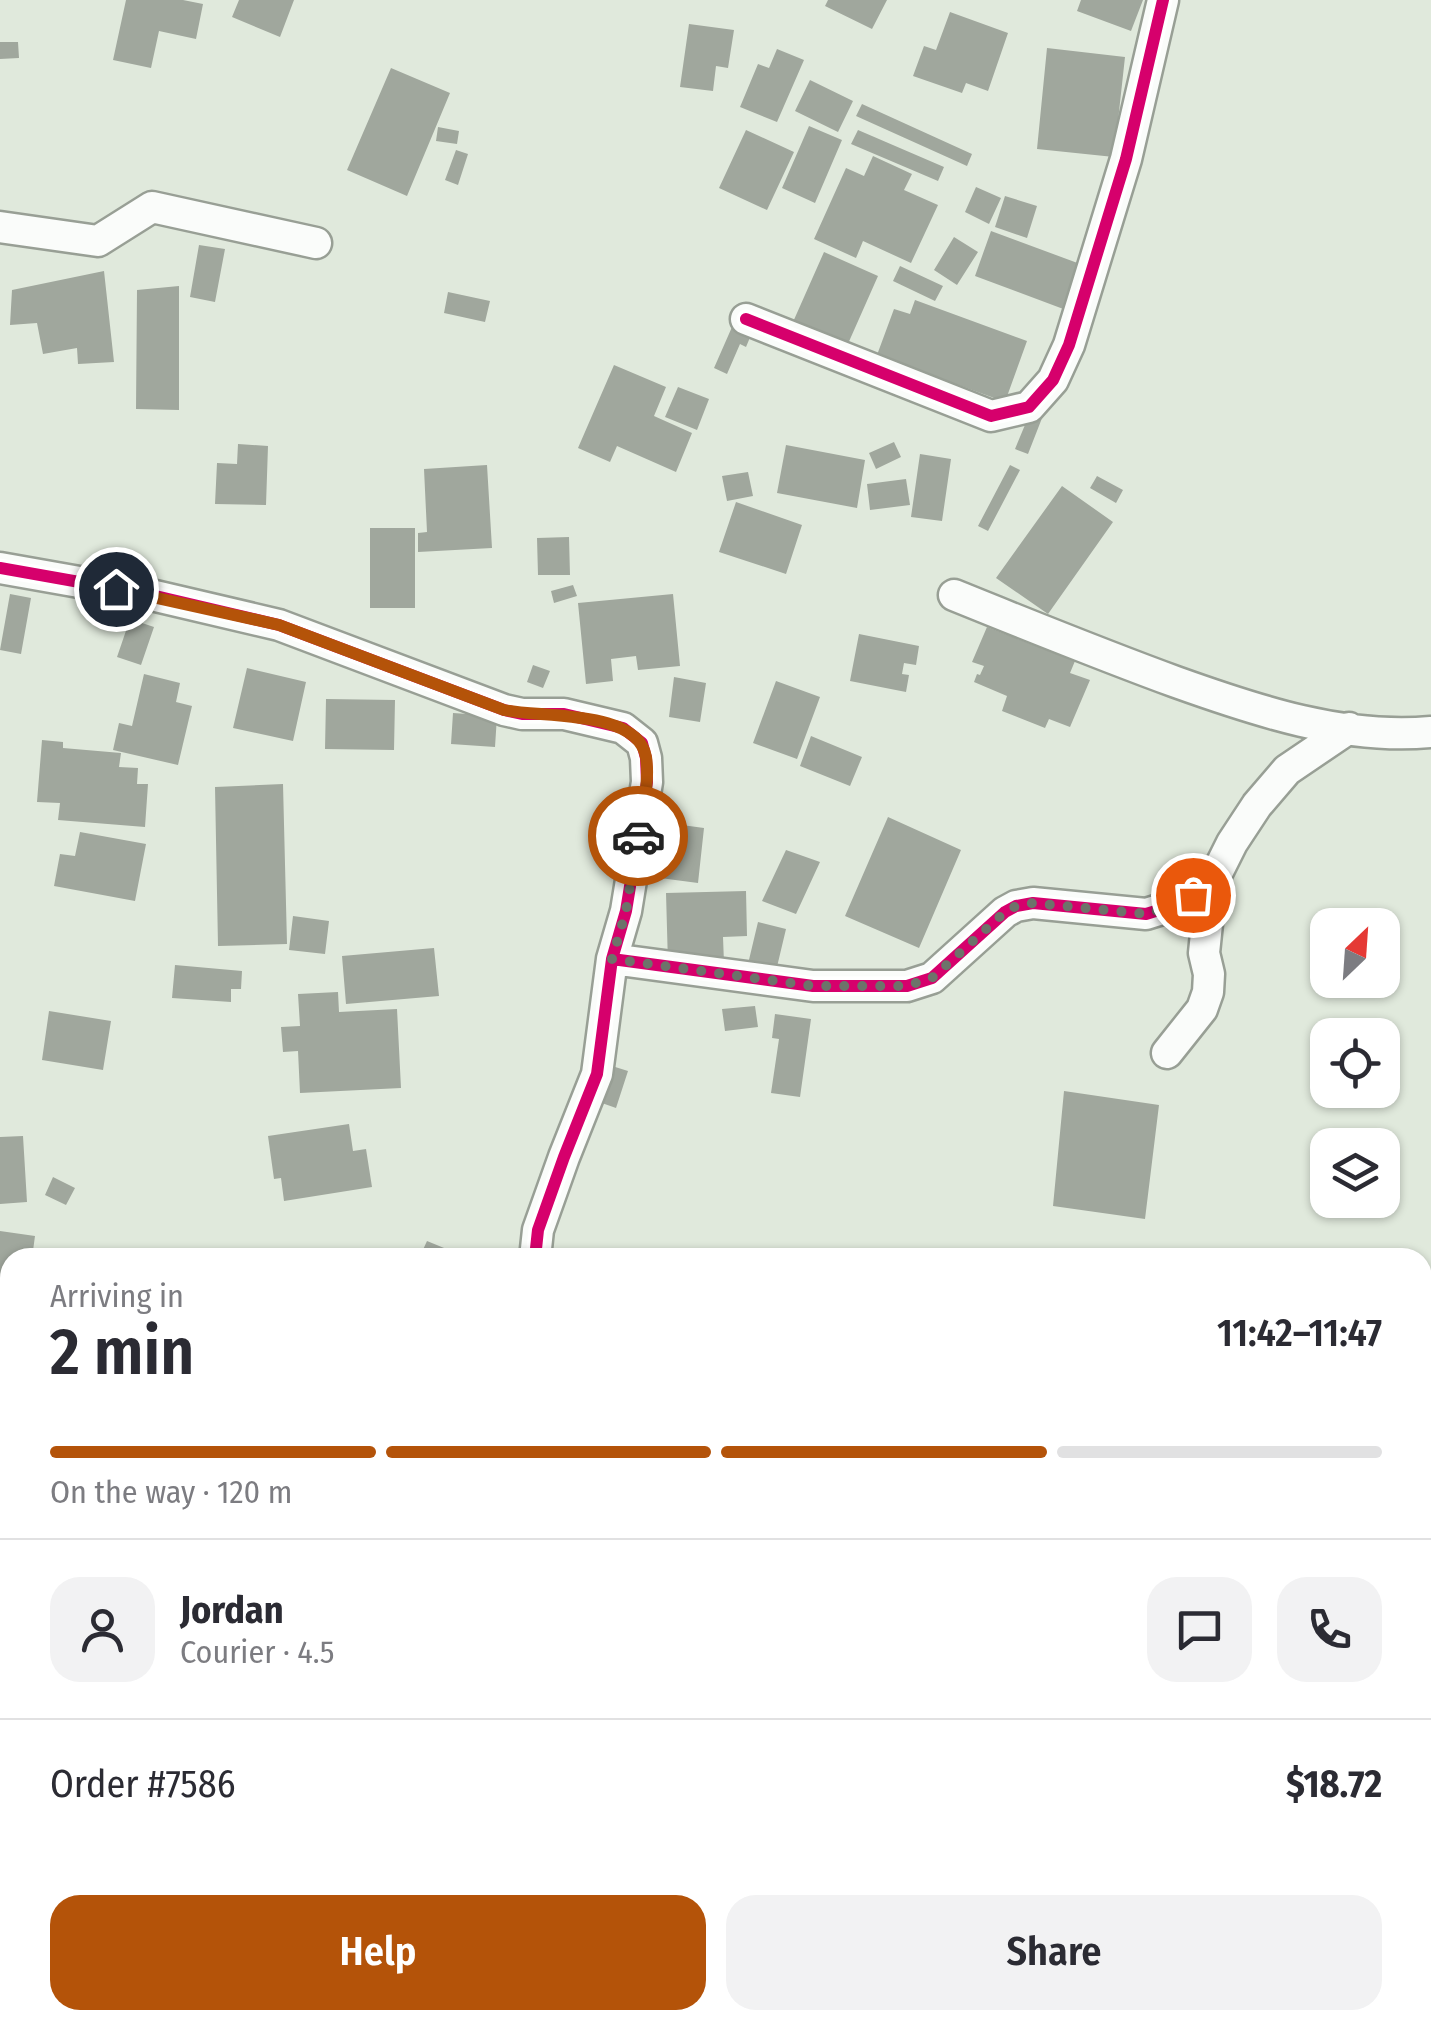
<!DOCTYPE html>
<html lang="en">
<head>
<meta charset="utf-8">
<style>
	body { margin:0; font-family:"Fira Sans Condensed",sans-serif; background:#f2f2f3; color:#2b2b33; height:100vh; display:flex; flex-direction:column; font-size:38px; white-space:nowrap }
	* { box-sizing:border-box; margin:0 }
	p { font-size:32px; color:#7c7c81 }
	.icon { flex:none; width:55px; height:55px; fill:none; stroke:currentColor; stroke-width:2; stroke-linecap:round; stroke-linejoin:round }
	.map { position:relative; flex:1; overflow:hidden }
	.details { position:absolute; left:0px; top:1248px; width:1432px; height:782px; display:flex; flex-direction:column; background:#fff; border-radius:30px 30px 0 0; box-shadow:0 2px 8px #0004 }
	.details>* { flex:none }
	.needle { width:65px; rotate:25deg }
	.tools { position:absolute; left:1310px; top:908px; display:grid; gap:20px }
	.tools a { display:grid; place-items:center; width:90px; height:90px; border-radius:20px; background:#fff; box-shadow:0 2px 8px #0004; font-size:50px }
	.pin { position:absolute; display:grid; place-items:center; width:85px; height:85px; color:#fff; margin:-42px; border:5px solid #fff; border-radius:50%; box-shadow:0 2px 10px #0007 }
	.courier { position:absolute; display:grid; place-items:center; width:100px; height:100px; margin:-50px; border:8px solid #b45309; border-radius:50%; background:#fff; color:#222; box-shadow:0 2px 12px #0007 }
	.summary em { font-style:normal; font-weight:600 }
	.summary div { display:flex; flex-direction:column-reverse }
	.summary { display:flex; align-items:center; justify-content:space-between; height:170px; padding:0 50px }
	h1 { font-size:65px; font-weight:600; line-height:75px }
	.bar { display:grid; grid-template-columns:repeat(4,1fr); gap:15px 10px; align-content:center; height:120px; padding:0 50px }
	.bar i { height:12px; border-radius:8px; background:#e1e1e2 }
	.bar .current { background:#b45309 }
	.bar p { grid-column:span 4 }
	.line { display:flex; align-items:center; gap:25px; padding:0 50px; border-top:2px solid #e1e1e2 }
	.line div { flex:1 }
	.round { display:grid; place-items:center; flex:none; width:105px; height:105px; border-radius:30px; background:#f2f2f3 }
	.action { display:flex; gap:20px; margin-top:auto; padding:20px 50px }
	.action a { flex:1; height:115px; border-radius:30px; background:#b45309; color:#fff; font-size:40px; font-weight:600; line-height:115px; text-align:center }
	.action a+a { background:#f2f2f3; color:#2b2b33 }
	.map>svg:first-child { display:block }
</style>
</head>
<body>
<div class="map">
<svg width="1431" height="2028" viewBox="0 0 1431 2028">
	<rect width="100%" height="100%" fill="#e0e9dc"/>
	<path fill="#a0a79d" d="M126 0H183L203 4 196 39 159 31 151 68 113 60Z
		M239 0H294L280 37 232 17Z
		M828 0H887L872 29 825 6Z
		M1081 0H1143L1131 31 1077 11Z
		M950 12 1008 33 988 91 966 83 962 93 913 76 924 46 936 50Z
		M689 24 734 30 728 68 716 66 713 91 680 87Z
		M0 42H18L19 58 0 59Z
		M1047 48 1125 57 1114 157 1037 149Z
		M777 49 804 60 777 122 740 107 758 64 769 68Z
		M391 68 450 93 407 196 347 170Z
		M810 80 853 101 838 132 795 111Z
		M862 104 972 154 967 166 856 116Z
		M809 126 842 140 815 203 782 188Z
		M438 127 459 131 457 144 436 141Z
		M746 130 794 152 767 210 719 188Z
		M858 130 944 167 938 181 851 144Z
		M456 150 468 154 458 185 445 180Z
		M873 156 912 174 904 190 938 205 911 263 863 241 856 258 814 239 846 168 864 176Z
		M976 187 1001 198 989 224 965 212Z
		M1005 196 1037 206 1027 238 995 227Z
		M991 231 1091 268 1074 313 975 276Z
		M954 237 978 252 957 285 934 270Z
		M199 245 225 249 215 302 190 297Z
		M824 252 878 276 847 346 793 322Z
		M900 266 943 286 935 301 893 281Z
		M104 271 114 362 78 364 77 348 43 354 37 323 10 325 12 290Z
		M179 286V410L136 409 137 290Z
		M448 292 490 301 485 322 444 313Z
		M915 300 1027 341 1005 402 877 355 894 309 910 314Z
		M732 327 751 335 746 347 740 344 727 374 714 368Z
		M614 365 666 387 654 416 692 433 676 472 617 446 610 462 578 448Z
		M678 387 709 399 697 430 665 417Z
		M1032 408 1044 413 1028 454 1015 449Z
		M894 442 901 457 876 469 869 453Z
		M238 444 268 446 266 505 215 504 217 463 237 464Z
		M786 445 865 460 857 508 777 493Z
		M920 454 951 459 942 521 911 517Z
		M487 465 492 548 418 552V533L427 532 424 469Z
		M1010 465 1020 470 988 531 978 526Z
		M748 472 753 496 727 501 722 476Z
		M1097 476 1123 490 1116 503 1090 488Z
		M906 479 910 505 870 510 867 484Z
		M1062 486 1113 522 1048 614 996 578Z
		M736 502 802 525 786 574 719 552Z
		M370 528H415V608H370Z
		M569 537 570 575H538L537 538Z
		M573 585 577 596 554 603 551 591Z
		M10 594 31 598 21 654 0 650Z
		M673 594 680 666 638 670 636 656 611 659 613 681 586 684 578 603Z
		M130 619 154 627 141 665 117 657Z
		M987 627 1075 661 1070 673 1090 680 1070 727 1049 719 1045 728 1002 711 1007 696 974 682 977 674 980 675 984 666 972 662Z
		M859 634 919 646 916 665 904 663 902 674 909 675 906 692 850 681Z
		M533 665 550 671 543 688 527 682Z
		M247 668 306 682 293 741 233 728Z
		M144 674 180 683 176 702 192 706 178 765 113 750 119 723 132 726Z
		M674 677 706 683 700 722 669 717Z
		M776 681 820 697 797 759 753 743Z
		M326 699 395 700 394 750 325 749Z
		M453 713 497 716 495 747 451 744Z
		M811 736 862 757 850 786 800 766Z
		M42 740 63 742V748L121 753 119 767 138 768 137 784H148L145 827 58 820 60 803 37 802Z
		M283 784 287 944 218 946 215 787Z
		M888 817 961 850 919 948 845 916Z
		M667 823 704 828 698 883 660 878Z
		M80 832 146 844 135 901 54 886 60 854 75 856Z
		M786 850 820 862 796 914 762 901Z
		M746 891 747 936 723 937 724 963 668 964 666 893Z
		M293 916 329 921 325 954 289 950Z
		M758 922 786 929 776 971 748 964Z
		M434 948 439 996 346 1004 342 956Z
		M175 965 242 971 241 989H231V1002L172 998Z
		M338 992 339 1012 397 1009 401 1088 300 1093 298 1051 283 1052 281 1027 300 1026 298 994Z
		M755 1006 758 1027 725 1031 722 1009Z
		M49 1011 111 1021 103 1070 42 1060Z
		M775 1014 811 1019 800 1097 771 1093 779 1039 772 1038Z
		M612 1066 628 1071 616 1108 599 1102Z
		M1064 1091 1159 1105 1145 1219 1053 1206Z
		M349 1124 353 1151 366 1149 372 1187 284 1201 281 1178 274 1179 268 1136Z
		M23 1136 27 1202 0 1204V1137Z
		M53 1177 75 1188 66 1205 45 1195Z
		M0 1231 35 1236 32 1258H10V1333L0 1332Z
		M427 1241 466 1257V1258H428L421 1254Z
		M1422 1712H1431V1781H1422Z
		M125 2020H182L184 2028H127Z
		M226 2020H278L279 2028H226Z
		M372 2020H457L459 2028H373Z
		M473 2020H534L535 2028H474Z"/>
	<g fill="none" stroke-linecap="round" stroke-linejoin="round">
		<defs>
			<path id="minor" d="M0 227 98 241 152 207 316 243
				M746 319 991 416 1029 407 1053 380 1069 345 1126 159 1163 0
				M0 568 147 594 279 625 504 710 522 714H564L623 728 642 743 646 758 647 782 626 911 612 959 597 1074 564 1157 538 1230 535 1258
				M954 595C1028 625 1102 655 1176 682 1257 711 1344 740 1431 732
				M612 959 813 986H907L932 978 1005 912 1016 906 1033 903 1146 914 1175 905 1211 885
				M1167 1053 1202 1009 1208 992 1209 974 1204 953 1211 885 1232 843 1257 805 1287 770 1349 728
				M1422 1459 1431 1457"/>
		</defs>
		<use href="#minor" stroke="#989f95" stroke-width="35"/>
		<use href="#minor" stroke="#fafcfa" stroke-width="30"/>
		<defs>
			<path id="cycleway" d="M746 319 991 416 1029 407 1053 380 1069 345 1126 159 1163 0
				M0 568 147 594 279 625 504 710 522 714H564L623 728 642 743 646 758 647 782 626 911 612 959 597 1074 564 1157 538 1230 535 1258
				M612 959 813 986H907L932 978 1005 912 1016 906 1033 903 1146 914 1175 905 1211 885"/>
		</defs>
		<use href="#cycleway" stroke="#fff" stroke-width="19"/>
		<use href="#cycleway" stroke="#d6006c" stroke-width="12"/>
	</g>
	<g fill="none" stroke-linecap="round" stroke-linejoin="round">
		<path stroke="#6d736a" stroke-width="10" stroke-dasharray="0 18" d="M638 836 626 911 612 959 813 986H906L932 978 1005 912 1016 906 1033 903 1146 914 1175 905 1193 895"/>
		<path stroke="#b45309" stroke-width="12" d="M116 589 279 625 504 710C541 718 638 709 646 757 650 783 642 811 638 836"/>
	</g>
</svg>
<div class="tools">
<a><svg class="needle" viewBox="-14 -14 28 28"><path d="M0-13l5 13h-10z" fill="#e53935"/><path d="M0 13l5-13h-10z" fill="#7c7c81"/></svg></a>
<a><svg class="icon" aria-label="locate" viewBox="0 0 24 24"><circle cx="12" cy="12" r="6"/><path d="M12 2v4M12 18v4M2 12h4M18 12h4"/></svg></a>
<a><svg class="icon" aria-label="layers" viewBox="0 0 24 24"><path d="M12 4l9 5-9 5-9-5zM3 14l9 5 9-5"/></svg></a>
</div>
<div class="pin" style="left:1193px;top:895px;background:#ea580c"><svg class="icon" aria-label="bag" viewBox="0 0 24 24"><path d="M5 8h14l-1 12H6zM9 8a3 3 0 0 1 6 0"/></svg></div>
<div class="pin" style="left:116px;top:589px;background:#1f2937"><svg class="icon" aria-label="home" viewBox="0 0 24 24"><path d="M3 11l9-7 9 7M6 9v11h12V9"/></svg></div>
<div class="courier" style="left:638px;top:836px"><svg class="icon" aria-label="car" viewBox="0 0 24 24"><path d="M5 17H2v-5l4-1 3-4h7l3 4 3 1v5h-3M9 17h6M6 11h13"/><circle cx="7" cy="17" r="2"/><circle cx="17" cy="17" r="2"/></svg></div>
<section class="details">
<div class="summary"><div><h1>2 min</h1><p>Arriving in</p></div><em>11:42–11:47</em></div>
<div class="bar"><i class="current"></i><i class="current"></i><i class="current"></i><i></i><p>On the way · 120 m</p></div>
<div class="line" style="height:180px"><a class="round"><svg class="icon" aria-label="person" viewBox="0 0 24 24"><circle cx="12" cy="8" r="4"/><path d="M4 21q1-7 8-7t8 7"/></svg></a><div><b>Jordan</b><p>Courier · 4.5</p></div><a class="round"><svg class="icon" aria-label="chat" viewBox="0 0 24 24"><path d="M4 5h16v11H9l-5 4z"/></svg></a><a class="round"><svg class="icon" aria-label="phone" viewBox="0 0 24 24"><path d="M5 4h4l2 5-3 2q2 4 5 5l2-3 5 2v4C11 20 4 13 5 4z"/></svg></a></div>
<div class="line" style="height:130px"><div>Order #7586</div><b>$18.72</b></div>
<div class="action"><a>Help</a><a>Share</a></div>
</section>
</div>
</body>
</html>
